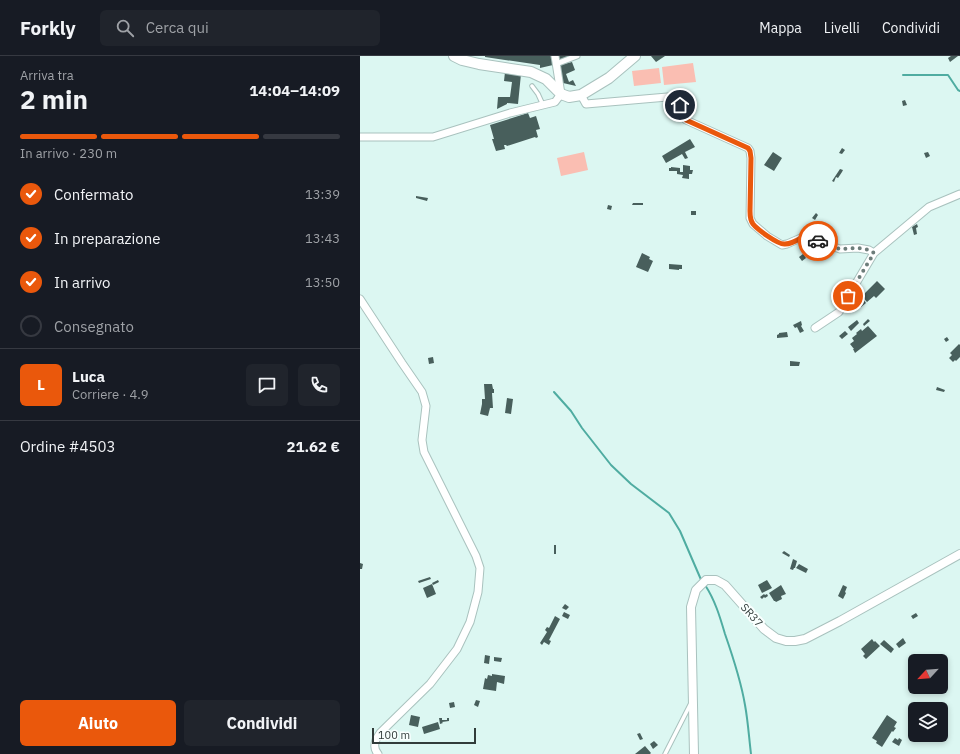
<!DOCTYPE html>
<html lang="it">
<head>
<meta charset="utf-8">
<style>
	body { margin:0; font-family:"IBM Plex Sans",sans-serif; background:#20242c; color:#f1f3f6; height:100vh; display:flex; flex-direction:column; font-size:15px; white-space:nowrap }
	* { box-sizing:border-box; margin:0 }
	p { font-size:13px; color:#9ea1a6 }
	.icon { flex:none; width:22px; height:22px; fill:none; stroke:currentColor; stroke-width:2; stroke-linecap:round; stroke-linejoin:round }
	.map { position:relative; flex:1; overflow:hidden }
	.panel { display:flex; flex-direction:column; background:#171b24; width:360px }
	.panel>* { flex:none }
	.needle { width:26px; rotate:244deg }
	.tools { position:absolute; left:548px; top:598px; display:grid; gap:8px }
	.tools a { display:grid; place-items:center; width:40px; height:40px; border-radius:6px; background:#171b24; box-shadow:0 2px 6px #0003; font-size:20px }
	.scale { position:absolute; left:12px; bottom:10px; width:104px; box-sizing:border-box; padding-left:4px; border:2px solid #313c3a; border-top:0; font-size:11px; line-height:14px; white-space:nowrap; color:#313c3a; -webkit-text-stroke:3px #f9fffe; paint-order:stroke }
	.pin { position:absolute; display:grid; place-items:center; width:34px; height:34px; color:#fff; margin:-17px; border:2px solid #fff; border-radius:50%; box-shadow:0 1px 4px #0007 }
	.courier { position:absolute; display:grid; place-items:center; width:40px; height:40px; margin:-20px; border:3px solid #ea580c; border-radius:50%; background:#fff; color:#222; box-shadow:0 1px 5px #0007 }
	.overview em { font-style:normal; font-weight:700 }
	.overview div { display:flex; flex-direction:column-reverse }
	.overview { display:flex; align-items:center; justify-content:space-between; height:68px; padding:0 20px }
	h1 { font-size:26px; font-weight:700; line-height:30px }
	.bar { display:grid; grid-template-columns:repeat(4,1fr); gap:6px 4px; align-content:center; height:48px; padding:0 20px }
	.bar i { height:5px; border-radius:3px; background:#363941 }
	.bar .selected { background:#ea580c }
	.bar p { grid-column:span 4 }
	.line { display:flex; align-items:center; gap:10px; padding:0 20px; border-top:1px solid #363941 }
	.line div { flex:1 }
	.round { display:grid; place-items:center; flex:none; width:42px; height:42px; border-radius:6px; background:#20242c }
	ol { padding:0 20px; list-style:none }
	li { display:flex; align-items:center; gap:12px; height:44px }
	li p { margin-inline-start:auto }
	li .icon { padding:4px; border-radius:50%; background:#ea580c; color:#fff; stroke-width:4 }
	li:last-child { color:#9ea1a6 }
	li i { width:22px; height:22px; border:2px solid #363941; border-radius:50% }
	.action { display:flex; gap:8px; margin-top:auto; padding:8px 20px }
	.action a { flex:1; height:46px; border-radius:6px; background:#ea580c; color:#fff; font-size:16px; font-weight:700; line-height:46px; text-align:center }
	.action a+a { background:#20242c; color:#f1f3f6 }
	header { display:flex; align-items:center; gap:24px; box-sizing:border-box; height:56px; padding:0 20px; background:#171b24; border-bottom:1px solid #363941 }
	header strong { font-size:19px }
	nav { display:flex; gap:22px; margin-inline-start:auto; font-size:14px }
	.search { width:280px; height:36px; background:#20242c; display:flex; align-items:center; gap:10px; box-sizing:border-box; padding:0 14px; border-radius:6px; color:#9ea1a6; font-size:15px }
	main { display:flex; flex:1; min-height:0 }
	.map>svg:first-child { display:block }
</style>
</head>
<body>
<header>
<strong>Forkly</strong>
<div class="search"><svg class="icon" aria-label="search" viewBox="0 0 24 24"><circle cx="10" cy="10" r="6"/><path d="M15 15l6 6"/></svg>Cerca qui</div>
<nav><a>Mappa</a><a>Livelli</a><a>Condividi</a></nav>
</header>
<main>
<section class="panel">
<div class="overview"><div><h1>2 min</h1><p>Arriva tra</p></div><em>14:04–14:09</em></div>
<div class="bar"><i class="selected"></i><i class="selected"></i><i class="selected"></i><i></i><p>In arrivo · 230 m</p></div>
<ol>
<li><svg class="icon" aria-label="check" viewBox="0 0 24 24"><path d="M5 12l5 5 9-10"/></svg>Confermato<p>13:39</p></li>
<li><svg class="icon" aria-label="check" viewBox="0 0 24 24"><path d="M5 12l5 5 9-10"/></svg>In preparazione<p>13:43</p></li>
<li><svg class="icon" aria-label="check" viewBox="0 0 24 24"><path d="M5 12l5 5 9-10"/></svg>In arrivo<p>13:50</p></li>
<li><i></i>Consegnato</li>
</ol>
<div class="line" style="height:72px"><b class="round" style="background:#ea580c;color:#fff">L</b><div><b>Luca</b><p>Corriere · 4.9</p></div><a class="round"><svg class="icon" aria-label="chat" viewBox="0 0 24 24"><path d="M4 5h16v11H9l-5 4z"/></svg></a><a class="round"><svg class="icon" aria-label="phone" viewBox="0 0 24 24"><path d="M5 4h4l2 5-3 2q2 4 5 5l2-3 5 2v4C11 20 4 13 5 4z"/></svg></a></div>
<div class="line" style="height:52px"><div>Ordine #4503</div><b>21.62 €</b></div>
<div class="action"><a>Aiuto</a><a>Condividi</a></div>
</section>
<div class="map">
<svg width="600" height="698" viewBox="0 0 600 698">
	<rect width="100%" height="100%" fill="#dcf7f2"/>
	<path fill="#fabeb2" d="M333 7 336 26 304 29 302 11Z
		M299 12 301 27 274 30 272 15Z
		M224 96 228 114 201 120 197 102Z"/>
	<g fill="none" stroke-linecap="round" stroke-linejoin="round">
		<path stroke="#4faca1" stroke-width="2" d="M543 19H588L598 34 600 35
			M194 336 211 355 222 372 251 409 271 428 309 457 320 475 342 526
			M345 529C355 544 360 561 365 578 373 601 381 625 385 649 388 665 389 682 391 698"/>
	</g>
	<path fill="#485f5c" d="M125 0H192L193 9 180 12V9L125 1Z
		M198 0H214L198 5Z
		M291 0H305L296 6Z
		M591 0H598L590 6 588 2Z
		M212 6 215 14 206 18 209 26 213 24 216 30 203 27 199 9Z
		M145 16 161 18 158 48 147 47V48L137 53 138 41H150L152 26 144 25Z
		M545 44 547 49 543 50 542 45Z
		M168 57 170 62 176 60 180 73 176 74 178 81 176 82 175 81 147 90 146 89H144L145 93 136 95 132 83H134L130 69Z
		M330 83 335 91 325 96 328 102 325 103 322 98 306 107 302 100Z
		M482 92 485 94 482 98 479 97Z
		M413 96 422 102 414 115 404 109Z
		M568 96 570 100 566 102 564 97Z
		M323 109 330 110V114H333L332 118H329V123L322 122 323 119 317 118V115H309V112H311V111L320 112V116H323Z
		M480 113 483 114 482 116 478 122 476 121 474 126 472 125Z
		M56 140 68 142 67 145 56 142Z
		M273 147H283V149H272Z
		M248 149 252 150 251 154 247 153Z
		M331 155H336V159H331Z
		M456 157 458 159 455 164 452 162Z
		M557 168 558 171 556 172 557 178 554 179 552 171Z
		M282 197 290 201 289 203 293 205 288 216 276 211Z
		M443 198 446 202 442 205 439 201Z
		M309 208 322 209V213H319V214L309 213Z
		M517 225 525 233 516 242 514 240 507 246 502 240Z
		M501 241 506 247 501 251 496 245Z
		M508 263 510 265 504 270 503 268Z
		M497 264 499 267 491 275 488 271Z
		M441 265 442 269 441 270 444 275 440 277 437 271 435 272 433 269Z
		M508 270 517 280 495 297 493 293H494L490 288 494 285 492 282 497 278 496 277 501 273 502 275Z
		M485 275 488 278 482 283 479 280Z
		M427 276 428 281 417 282V279L419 278V277Z
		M587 281 589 284 586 286 584 283Z
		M599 288 600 289V301L596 305 595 304 593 306 589 302 592 299 590 297Z
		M73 301 74 307 69 308 68 302Z
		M430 305 440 306 439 310H430Z
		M124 328H132L133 333H134V337H132L133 352H130L128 360 120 358 122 348V343H125Z
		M577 331 585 334 584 336 576 334Z
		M147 342 153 343 151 358 145 357Z
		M194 489H196V498H194Z
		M424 495 430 499 429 501 422 497Z
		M433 503 437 505 435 512H434L433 514 430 513Z
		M0 507 3 508 2 513H0Z
		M439 508 448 513 446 517 436 512Z
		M70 521 71 523 59 527 58 525Z
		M78 524 79 526 73 529 72 527Z
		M407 524 412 532 402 537 398 529Z
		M72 528 76 538 67 542 63 532Z
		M421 529 426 538 421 540 422 543 416 546 415 545H414L409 537Z
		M483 529 487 531 485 536 486 537 483 543 478 540Z
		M404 538 405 539 407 538 408 540 405 542 404 541 402 543 400 541Z
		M205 548 209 551 206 554 202 552Z
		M204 556 210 559 208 563 202 560Z
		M556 557 558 560 553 563 551 560Z
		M195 560 200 563 189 584 191 585 189 589 184 586 182 589 180 587 187 576 185 574 187 571 189 572Z
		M543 582 546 587 539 592 536 588Z
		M512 583 514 586 515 585 520 590 506 603 503 600 505 598 501 593Z
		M524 584 534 593 531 597 520 588Z
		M125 599 130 600 129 608 124 607Z
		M134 601 142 602 141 606 134 605Z
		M132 618 145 620 144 628 137 626 136 635 123 633 125 622 127 623 128 619 132 620Z
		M116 644 120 645 118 651 114 649Z
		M94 646 95 651 90 652 89 647Z
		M51 659 60 661 58 671 49 669Z
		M527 659 537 666 534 671 536 672 533 676 532 675 522 691 516 687 517 685 512 682Z
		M79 662H82V664H87V662H89V665L82 666 83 667 80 668Z
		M78 666 80 673 64 678 62 671Z
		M280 677 283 683 280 684 277 678Z
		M535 682 538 684 539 682 542 684 539 690 532 686Z
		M294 685 298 689 293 693 290 688Z
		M285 690 291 697 290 698H275Z"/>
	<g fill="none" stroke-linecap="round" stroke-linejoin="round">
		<defs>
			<path id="service" d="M172 30 178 38 183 49
				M305 698 331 647"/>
			<path id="pedestrian" d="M196 8 217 0"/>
			<path id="minor" d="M221 39 226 48 319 40 322 59 326 64 388 92 390 95 391 102 390 162 393 168 407 180 422 189 427 188 443 181 480 193 498 192 509 194 514 197
				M0 81H73L150 57 195 46 201 38 195 0
				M0 243 42 307 62 336 66 350 62 384 64 396 116 500 120 512 118 536 110 566 97 593 70 628 20 677C15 684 12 691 18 698
				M455 272 479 256 514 197 569 151 600 138"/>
			<path id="tertiary" d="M334 698 331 551 336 534 346 524H356L365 529 404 573 416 582 426 585H435L445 583 480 565 600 498"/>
			<path id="secondary" d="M94 0 102 4 119 8 171 16 186 23 201 38 209 41 221 39 249 22 275 0"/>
		</defs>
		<use href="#service" stroke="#a9c2be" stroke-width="5.5"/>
		<use href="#pedestrian" stroke="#a9c2be" stroke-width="7"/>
		<use href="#minor" stroke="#a9c2be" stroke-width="9"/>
		<use href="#tertiary" stroke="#a9c2be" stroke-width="10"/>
		<use href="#secondary" stroke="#a9c2be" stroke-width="12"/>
		<use href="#service" stroke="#fff" stroke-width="3.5"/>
		<use href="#pedestrian" stroke="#fff" stroke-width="5"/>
		<use href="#minor" stroke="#fff" stroke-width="7"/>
		<use href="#tertiary" stroke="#fff" stroke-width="8"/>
		<use href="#secondary" stroke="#fff" stroke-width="10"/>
	</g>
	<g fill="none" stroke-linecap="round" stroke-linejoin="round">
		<path stroke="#6d7d7a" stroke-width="4" stroke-dasharray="0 7.2" d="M458 185 480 193 498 192 509 194 514 197 488 240"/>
		<path stroke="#ea580c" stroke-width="5" d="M320 49 322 59 326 64 388 92 390 95 391 102 390 155C390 160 390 164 393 168 397 173 418 189 425 188 431 188 438 184 443 181L458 185"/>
	</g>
	<g text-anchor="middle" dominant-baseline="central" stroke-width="4" stroke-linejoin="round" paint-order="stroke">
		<g font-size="11" fill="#313c3a" stroke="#f9fffe">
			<text transform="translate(392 559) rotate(48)">SR37</text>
		</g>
	</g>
</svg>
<div class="tools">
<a><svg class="needle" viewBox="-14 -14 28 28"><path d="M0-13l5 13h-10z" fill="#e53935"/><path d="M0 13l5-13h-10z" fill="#9ea1a6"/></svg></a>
<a><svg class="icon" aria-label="layers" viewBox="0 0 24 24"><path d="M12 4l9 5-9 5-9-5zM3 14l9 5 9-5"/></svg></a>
</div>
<div class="scale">100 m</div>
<div class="pin" style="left:488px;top:240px;background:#ea580c"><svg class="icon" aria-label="bag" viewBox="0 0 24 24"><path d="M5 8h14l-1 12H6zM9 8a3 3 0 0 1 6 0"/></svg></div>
<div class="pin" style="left:320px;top:49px;background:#1f2937"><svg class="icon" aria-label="home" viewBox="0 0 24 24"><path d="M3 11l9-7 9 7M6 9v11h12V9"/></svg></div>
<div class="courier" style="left:458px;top:185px"><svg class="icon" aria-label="car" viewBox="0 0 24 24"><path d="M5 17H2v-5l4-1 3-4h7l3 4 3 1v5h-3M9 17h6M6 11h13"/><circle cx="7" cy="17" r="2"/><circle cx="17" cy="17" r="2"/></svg></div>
</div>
</main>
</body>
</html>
